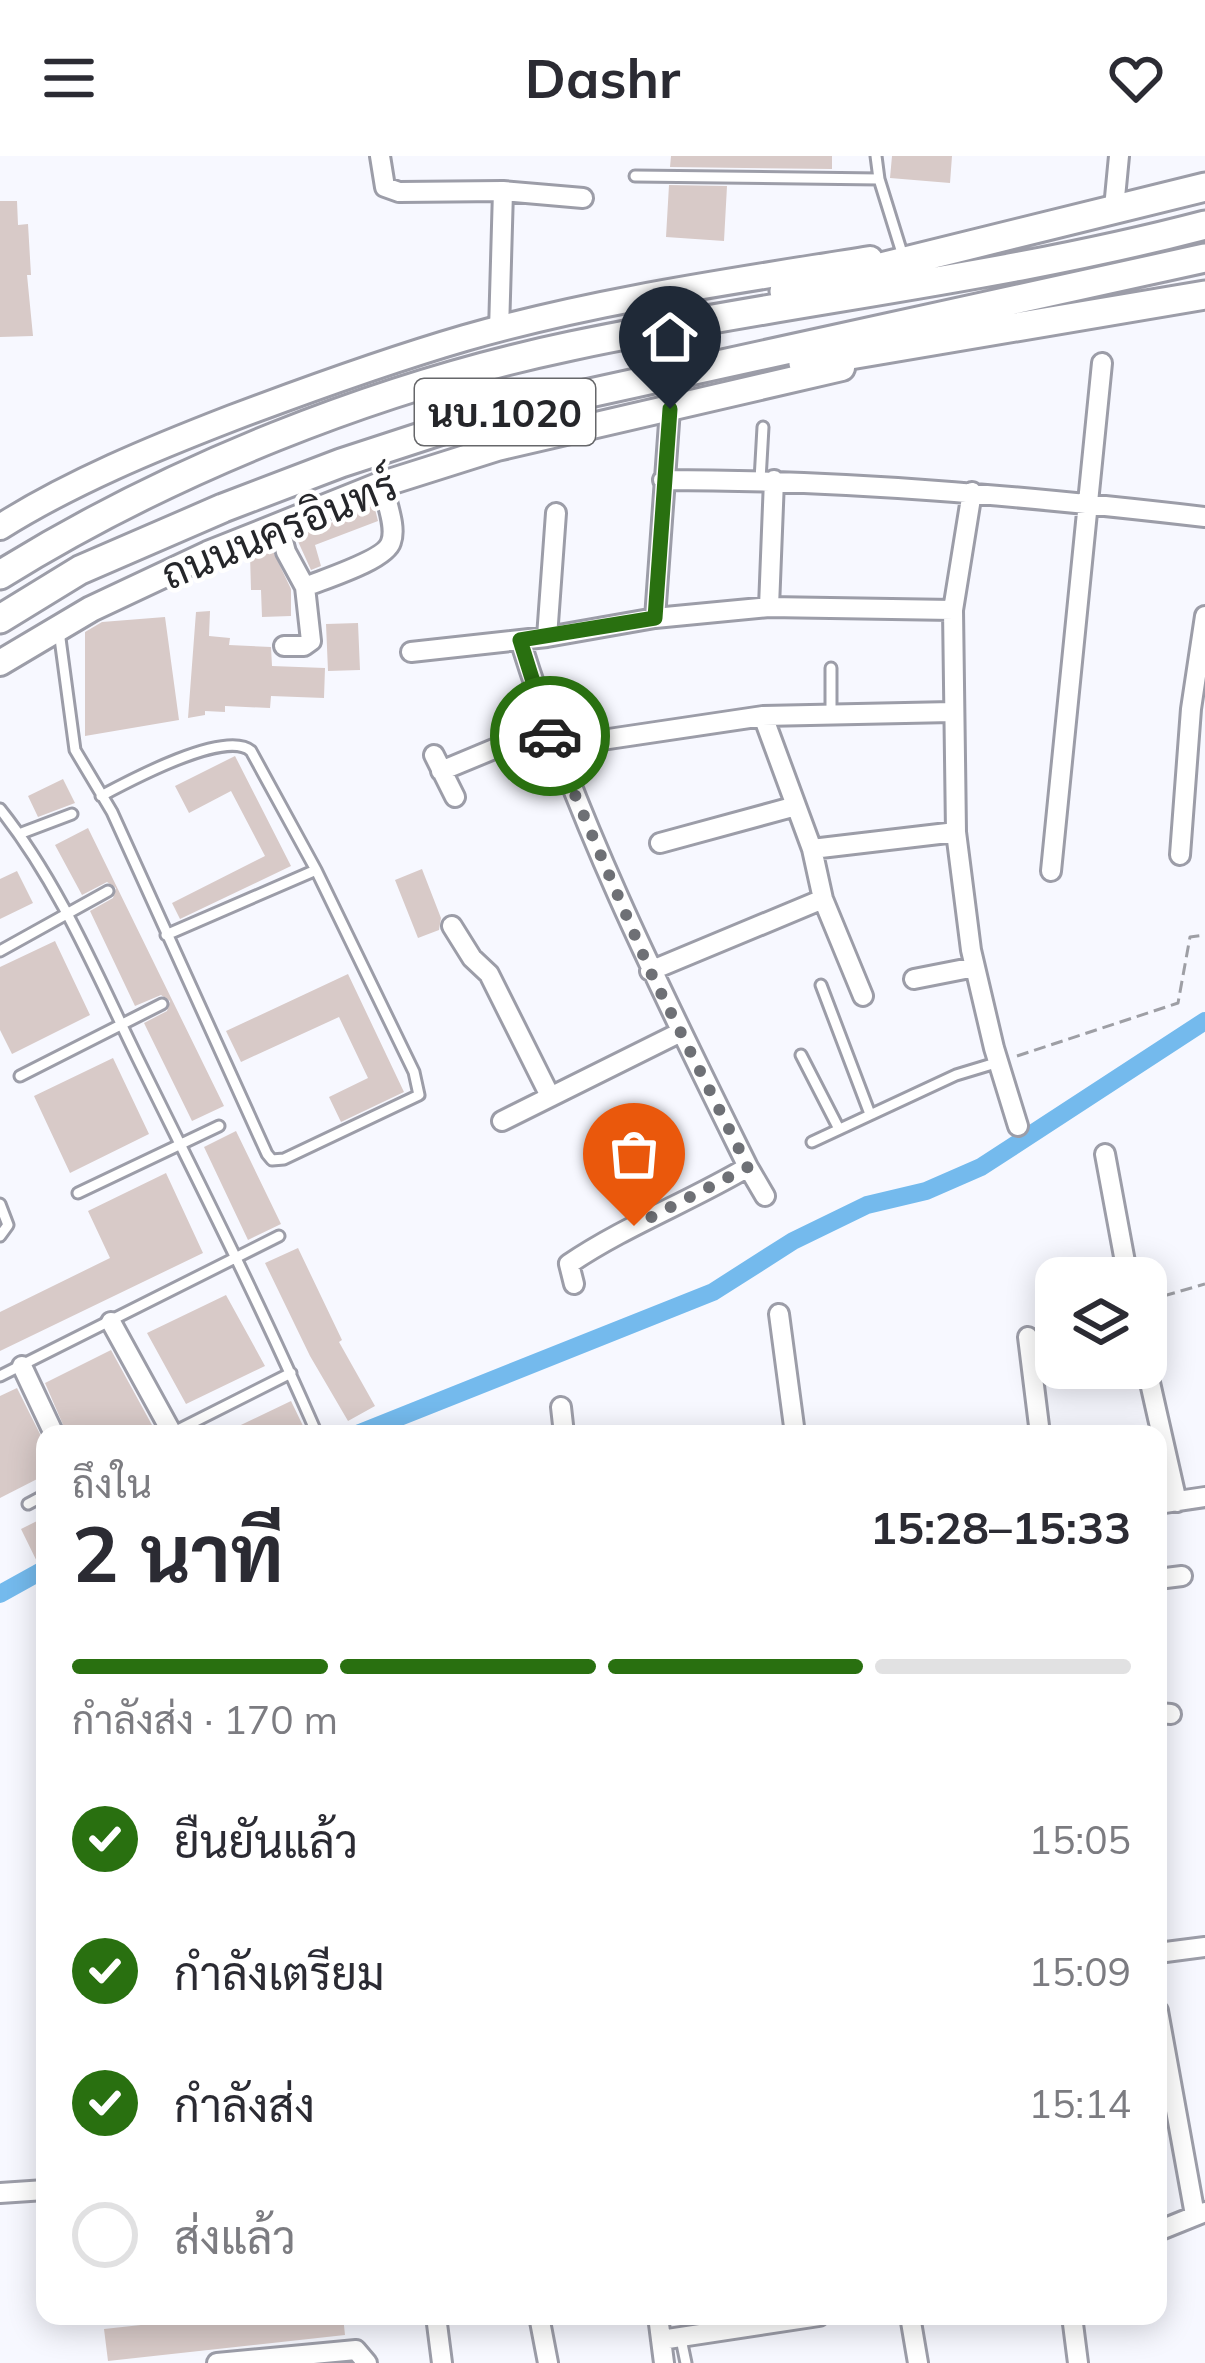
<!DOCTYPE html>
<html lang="th">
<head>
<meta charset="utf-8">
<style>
	body { margin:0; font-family:Mulish,Sarabun,sans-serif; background:#f7f7f7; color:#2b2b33; height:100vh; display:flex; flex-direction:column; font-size:45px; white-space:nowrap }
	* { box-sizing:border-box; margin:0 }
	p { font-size:39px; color:#7c7c81 }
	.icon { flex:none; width:66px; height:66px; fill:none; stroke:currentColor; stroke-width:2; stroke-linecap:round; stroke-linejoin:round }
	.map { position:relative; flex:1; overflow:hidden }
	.details { position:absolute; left:36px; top:1269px; width:1131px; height:900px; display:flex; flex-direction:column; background:#fff; border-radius:24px; box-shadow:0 6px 30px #0003 }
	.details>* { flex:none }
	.controls { position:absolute; left:1035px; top:1101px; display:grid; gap:24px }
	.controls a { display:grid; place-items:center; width:132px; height:132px; border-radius:24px; background:#fff; box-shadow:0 6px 30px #0003; font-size:60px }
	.pin { position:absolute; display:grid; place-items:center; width:102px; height:102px; color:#fff; margin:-123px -51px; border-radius:50% 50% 50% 0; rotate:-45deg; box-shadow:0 0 12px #0007 }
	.pin .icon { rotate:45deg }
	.courier { position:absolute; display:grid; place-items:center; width:120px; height:120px; margin:-60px; border:9px solid #297010; border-radius:50%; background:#fff; color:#222; box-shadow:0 3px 15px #0007 }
	.headline em { font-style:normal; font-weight:700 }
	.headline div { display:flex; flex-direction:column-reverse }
	.headline { display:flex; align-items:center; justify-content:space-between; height:204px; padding:0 36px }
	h1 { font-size:78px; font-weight:700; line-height:90px }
	.bar { display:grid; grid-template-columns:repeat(4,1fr); gap:18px 12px; align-content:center; height:144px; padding:0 36px }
	.bar i { height:15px; border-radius:9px; background:#e1e1e2 }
	.bar .active { background:#297010 }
	.bar p { grid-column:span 4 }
	ol { padding:0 36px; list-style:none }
	li { display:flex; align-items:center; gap:36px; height:132px }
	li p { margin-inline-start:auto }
	li .icon { padding:12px; border-radius:50%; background:#297010; color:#fff; stroke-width:4 }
	li:last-child { color:#7c7c81 }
	li i { width:66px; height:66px; border:6px solid #e1e1e2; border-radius:50% }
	header { display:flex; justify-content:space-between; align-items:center; height:156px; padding:0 36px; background:#fff; font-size:54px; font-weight:700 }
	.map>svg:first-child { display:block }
</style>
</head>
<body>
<header><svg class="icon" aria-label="menu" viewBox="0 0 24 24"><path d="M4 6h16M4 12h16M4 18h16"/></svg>Dashr<svg class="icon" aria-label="heart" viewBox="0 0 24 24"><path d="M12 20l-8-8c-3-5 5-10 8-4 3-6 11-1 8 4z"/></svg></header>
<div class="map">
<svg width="1205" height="2207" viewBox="0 0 1205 2207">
	<rect width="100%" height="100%" fill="#f7f8ff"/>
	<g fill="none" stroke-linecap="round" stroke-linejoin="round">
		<path stroke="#74baed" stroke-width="18" d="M357 1278 713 1136 793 1085 867 1049 926 1035 981 1011 1205 865
			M0 1438 45 1413"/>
	</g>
	<path fill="#d8cac8" d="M671 0H832V13L670 11Z
		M892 0H952L950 27 890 22Z
		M669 29 727 30 724 85 666 81Z
		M0 45H17L18 69 28 68 31 119H27L33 180 0 181Z
		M374 349 378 365 315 389 321 410 311 414 296 381Z
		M271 391 291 433V460L262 461 261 434H251L250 399Z
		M210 455 209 480 230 482 229 489 271 491 272 510 325 512 324 542 271 540 270 552 225 550V556L205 555V559L188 562 196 456Z
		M165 461 179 564 85 580V476L102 466Z
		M358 467 360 514 328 515 326 468Z
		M235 600 291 710 180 763 172 747 265 700 231 635 189 657 175 630Z
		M63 623 75 647 38 661 28 640Z
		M88 672 224 950 192 965 144 867 167 855 170 845 161 839 135 850 90 755 113 742 116 732 107 726 82 739 55 689Z
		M422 713 441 762 439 774 418 782 395 724Z
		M17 715 33 747 0 763V723Z
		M55 785 90 859 12 898 0 874V811Z
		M348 818 404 936 341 966 329 941 368 922 339 861 241 906 226 875Z
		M113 902 149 978 70 1017 34 940Z
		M236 975 281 1068 248 1084 204 991Z
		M166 1017 203 1097 0 1195V1156L110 1102 88 1055Z
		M298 1092 342 1184 339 1186 375 1250 348 1265 310 1200 265 1107Z
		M226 1139 265 1210 186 1248 147 1177Z
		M111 1194 152 1269 133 1278H67L45 1227Z
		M17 1232 45 1288V1319L0 1342V1240Z
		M291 1245 307 1278H222Z
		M45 1361V1422L21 1373Z
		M224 2160H343L345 2179 108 2205 104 2173Z"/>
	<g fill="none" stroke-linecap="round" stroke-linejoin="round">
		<defs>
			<path id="lane" d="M635 20 879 23 876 0
				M879 23 902 97
				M760 324 763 271
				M59 475 75 594 112 656 267 998 272 1004 284 1003 419 939 414 916 316 714 251 595C226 573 129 625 101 640
				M831 558V512
				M0 653C59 727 97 819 138 903 199 1027 262 1151 317 1278
				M19 678 72 658
				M166 779 316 714
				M0 795 108 735
				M821 829 870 958
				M801 899 839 973
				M20 920 162 848
				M812 986 956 919 999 906
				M78 1037 219 970
				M0 1048 8 1069 0 1080
				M0 1220 279 1080
				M170 1278 291 1217
				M28 1348 45 1339
				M681 2183 686 2207"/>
			<path id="street" d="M380 0 385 31 399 36 503 35 583 42
				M1114 52 1119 0
				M499 175 503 35
				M663 324C845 324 1024 340 1205 361
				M972 336 953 454 956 676 971 794 994 892 1018 970
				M279 370 286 396 305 431C324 423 386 404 391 386 397 370 385 344 383 328
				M769 451 774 324
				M655 462 670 253
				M547 481 556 357
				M520 484C577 668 663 839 748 1011 689 1046 625 1070 569 1108L574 1128
				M284 490H304L311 485 305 431
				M411 496 547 481 655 462 769 451 953 454
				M555 591 763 560 952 556
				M434 599 455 641
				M441 615 547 571
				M660 687 796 650
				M812 693 956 676
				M1180 699 1191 553 1205 460
				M1051 715 1102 207
				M823 743 863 840
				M452 770 472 802 489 818 550 940
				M650 815 823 743 812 693 763 560
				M914 823 975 811
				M502 965 681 876
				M1105 998 1128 1122
				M748 1011 765 1040
				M779 1158 795 1278
				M111 1166 172 1277
				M1028 1181 1040 1278
				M1146 1209 1177 1346
				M22 1210 54 1278
				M561 1251 564 1278
				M1158 1348 1205 1341
				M1158 1423 1182 1420
				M1158 1557 1171 1558
				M1158 1797 1205 1791
				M1158 1855 1195 2059
				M0 2037 45 2034
				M1158 2075 1205 2056
				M436 2160 442 2207
				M539 2160 548 2207
				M658 2160 664 2207
				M910 2160 918 2207
				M1072 2160 1078 2207
				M661 2184 819 2160
				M217 2207 356 2194 367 2207"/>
			<path id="secondary" d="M0 371C72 326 152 293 232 262 309 233 386 205 465 182 597 144 734 125 870 103
				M0 507 91 453 208 398 383 328 497 292 842 212"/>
			<path id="primary" d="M784 135 1205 31
				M803 207 1205 139
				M0 419C169 314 376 231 571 190 782 145 996 124 1205 69
				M0 463 80 414 223 352 341 307 485 260 1205 102"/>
		</defs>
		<use href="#lane" stroke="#9c9da8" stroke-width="15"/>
		<use href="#street" stroke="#9c9da8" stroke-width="24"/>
		<use href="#secondary" stroke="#9c9da8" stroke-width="30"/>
		<use href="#primary" stroke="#9c9da8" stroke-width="33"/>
		<path stroke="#9e9fa5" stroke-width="3" stroke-dasharray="12 6" stroke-linecap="butt" d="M1017 900 1178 847 1190 781 1205 779
			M1146 1145 1205 1128"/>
		<use href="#lane" stroke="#fff" stroke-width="9"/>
		<use href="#street" stroke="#fff" stroke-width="18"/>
		<use href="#secondary" stroke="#fff" stroke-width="24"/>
		<use href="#primary" stroke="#fff" stroke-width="27"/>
	</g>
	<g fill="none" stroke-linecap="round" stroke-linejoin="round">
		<path stroke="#6e7075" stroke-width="12" stroke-dasharray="0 21.6" d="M550 580 650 815 748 1011 634 1070"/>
		<path stroke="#297010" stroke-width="15" d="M550 580 520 484 655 462 670 253"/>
	</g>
	<g text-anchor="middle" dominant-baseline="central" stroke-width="9" stroke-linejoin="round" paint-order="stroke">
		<rect fill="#fff" stroke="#66676a" stroke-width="3" x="415" y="223" width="180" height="66" rx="9"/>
		<g font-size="39" font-weight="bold" fill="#25262a">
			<text x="505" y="256">นบ.1020</text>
		</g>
		<g font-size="42" fill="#25262a" stroke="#fff">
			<text transform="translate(279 373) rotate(-22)">ถนนนครอินทร์</text>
		</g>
	</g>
</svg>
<div class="controls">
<a><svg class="icon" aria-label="layers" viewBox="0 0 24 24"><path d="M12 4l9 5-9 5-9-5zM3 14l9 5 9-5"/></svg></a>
</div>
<div class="pin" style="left:634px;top:1070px;background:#ea580c"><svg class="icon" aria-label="bag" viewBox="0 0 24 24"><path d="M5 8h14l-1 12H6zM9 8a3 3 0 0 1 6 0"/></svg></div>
<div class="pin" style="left:670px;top:253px;background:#1f2937"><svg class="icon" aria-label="home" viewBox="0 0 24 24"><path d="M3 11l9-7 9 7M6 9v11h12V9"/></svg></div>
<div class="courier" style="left:550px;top:580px"><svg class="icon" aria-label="car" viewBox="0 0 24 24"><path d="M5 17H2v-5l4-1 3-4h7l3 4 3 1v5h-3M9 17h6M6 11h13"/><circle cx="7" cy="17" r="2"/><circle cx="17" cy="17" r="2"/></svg></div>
<section class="details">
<div class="headline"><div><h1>2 นาที</h1><p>ถึงใน</p></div><em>15:28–15:33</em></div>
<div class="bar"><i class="active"></i><i class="active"></i><i class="active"></i><i></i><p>กำลังส่ง · 170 m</p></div>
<ol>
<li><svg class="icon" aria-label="check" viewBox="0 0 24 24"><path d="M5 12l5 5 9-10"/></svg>ยืนยันแล้ว<p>15:05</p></li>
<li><svg class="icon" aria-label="check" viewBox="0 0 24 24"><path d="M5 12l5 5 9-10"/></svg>กำลังเตรียม<p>15:09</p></li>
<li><svg class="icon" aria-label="check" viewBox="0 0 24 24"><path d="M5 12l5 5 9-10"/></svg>กำลังส่ง<p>15:14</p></li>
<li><i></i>ส่งแล้ว</li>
</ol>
</section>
</div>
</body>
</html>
